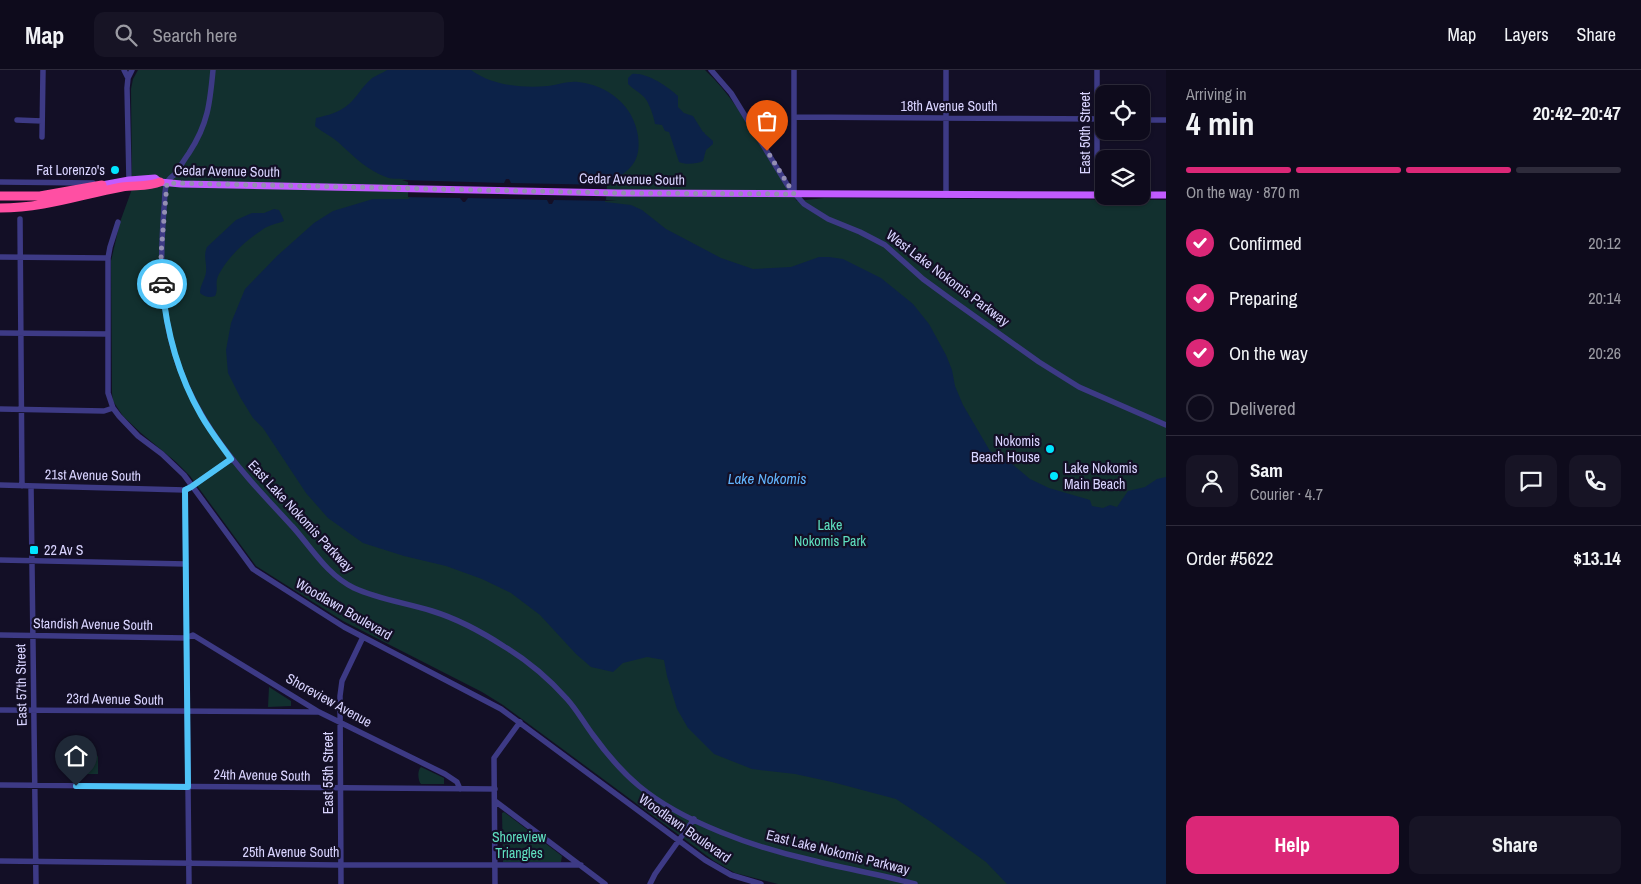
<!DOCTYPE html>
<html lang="en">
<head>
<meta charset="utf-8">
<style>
	body { margin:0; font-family:"Archivo Narrow",sans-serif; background:#171425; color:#f1f3f6; height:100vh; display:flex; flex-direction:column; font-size:19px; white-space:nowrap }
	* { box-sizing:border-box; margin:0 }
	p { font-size:16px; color:#9b9ba3 }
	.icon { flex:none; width:28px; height:28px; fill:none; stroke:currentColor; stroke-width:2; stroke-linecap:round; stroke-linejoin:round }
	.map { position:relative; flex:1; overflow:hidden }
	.side { display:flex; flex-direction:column; background:#0e0b1c; width:475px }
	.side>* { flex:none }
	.fabs { position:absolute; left:1095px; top:15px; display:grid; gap:10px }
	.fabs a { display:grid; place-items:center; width:55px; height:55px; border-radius:10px; background:#0e0b1c; box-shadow:0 1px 4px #0004,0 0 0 1px #2e2b3b; font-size:25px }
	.pin { position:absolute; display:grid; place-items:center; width:42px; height:42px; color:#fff; margin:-51px -21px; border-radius:50% 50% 50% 0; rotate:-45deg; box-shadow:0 0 5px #0007 }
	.pin .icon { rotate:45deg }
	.courier { position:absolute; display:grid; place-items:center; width:50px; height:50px; margin:-25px; border:4px solid #4fc3f7; border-radius:50%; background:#fff; color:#222; box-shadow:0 1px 6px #0007 }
	.headline em { font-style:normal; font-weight:800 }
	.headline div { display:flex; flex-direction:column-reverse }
	.headline { display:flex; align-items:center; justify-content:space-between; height:85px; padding:0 20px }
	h1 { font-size:32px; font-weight:800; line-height:38px }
	.bar { display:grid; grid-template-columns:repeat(4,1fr); gap:8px 5px; align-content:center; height:60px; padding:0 20px }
	.bar i { height:6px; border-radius:4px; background:#2e2b3b }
	.bar .current { background:#db2777 }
	.bar p { grid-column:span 4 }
	.line { display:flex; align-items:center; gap:12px; padding:0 20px; border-top:1px solid #2e2b3b }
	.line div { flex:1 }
	.round { display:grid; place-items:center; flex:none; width:52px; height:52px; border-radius:10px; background:#171425 }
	ol { padding:0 20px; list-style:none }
	li { display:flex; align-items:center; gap:15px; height:55px }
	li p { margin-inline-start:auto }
	li .icon { padding:5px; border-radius:50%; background:#db2777; color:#fff; stroke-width:4 }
	li:last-child { color:#9b9ba3 }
	li i { width:28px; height:28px; border:2px solid #2e2b3b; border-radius:50% }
	.button { display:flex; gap:10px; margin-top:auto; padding:10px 20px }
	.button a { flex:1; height:58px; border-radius:10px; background:#db2777; color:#fff; font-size:20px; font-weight:800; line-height:58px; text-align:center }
	.button a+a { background:#171425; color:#f1f3f6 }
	header { display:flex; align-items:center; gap:30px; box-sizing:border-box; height:70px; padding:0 25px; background:#0e0b1c; border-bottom:1px solid #2e2b3b }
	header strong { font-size:24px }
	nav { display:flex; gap:28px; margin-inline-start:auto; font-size:18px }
	.search { width:350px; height:45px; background:#171425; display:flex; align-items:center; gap:12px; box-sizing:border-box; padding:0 18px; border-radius:10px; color:#9b9ba3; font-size:19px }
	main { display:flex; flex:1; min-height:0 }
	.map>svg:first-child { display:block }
</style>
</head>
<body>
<header>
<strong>Map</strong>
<div class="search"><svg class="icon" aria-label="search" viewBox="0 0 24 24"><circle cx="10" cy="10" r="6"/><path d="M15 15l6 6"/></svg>Search here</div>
<nav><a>Map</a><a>Layers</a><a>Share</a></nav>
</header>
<main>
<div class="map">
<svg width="1166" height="814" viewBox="0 0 1166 814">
	<rect width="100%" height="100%" fill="#130f26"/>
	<path fill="#12302f" d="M138 0H705C744 36 765 89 797 131L824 128 1166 130V814H778L735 803 714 791 503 635 482 622 343 551 256 496 190 406 176 392 141 363 123 346 113 331 112 323 111 191 120 152 132 119 131 19 133 9Z
		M269 617 291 631V636L268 637Z
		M83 678H93L98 687V704H83Z
		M421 697 444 708V714H421C418 711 417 700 421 697Z
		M504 742 562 786 561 792H503L502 743Z"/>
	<path fill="#0c2248" d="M387 0H471C493 16 522 18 548 16 557 15 568 11 578 12 608 15 634 36 638 66 642 95 626 103 604 115L605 132 631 135 642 140 666 159 721 188 753 199 791 197 819 187H829L843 189 881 208 913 234 929 254 946 285 952 300 955 316 963 335 990 381 1012 394 1030 409 1049 418 1090 430 1092 436 1103 438 1110 435 1117 437 1128 421 1145 417 1157 409 1166 407V814H1007L986 792 931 752 896 729 832 712 795 704 752 699 714 684 688 658 677 639 667 606 664 590 647 587 623 593 613 602 591 597 576 584 540 545 511 523 482 509 446 496 404 486 363 473 328 448 306 423 263 358 253 348 240 327 228 303 226 280 231 253 245 219 277 186 314 153 333 141 373 129H409L410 127V111L409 110C401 108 393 110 386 107 368 101 352 85 338 72 331 66 322 62 315 56L316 48C328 45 339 43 349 34 357 27 362 17 370 10 374 6 381 4 387 0Z
		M632 4C646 2 667 16 678 26V37L684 43 693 46 703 62H704L705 64 713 71V74L706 80 703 91C697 94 685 95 679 92L669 62 665 61 662 55 655 54C654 47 649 32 644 27 639 22 633 19 628 14V8Z
		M274 139 279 140 282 146 284 151C277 154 268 155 262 160 245 171 229 186 219 204 214 213 219 219 215 226 209 228 205 227 200 223 200 215 205 210 206 202 207 193 203 186 207 177L236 150 252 143H264Z"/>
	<path fill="#130f26" d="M506 109H509L511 113 610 115 607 116 606 130 617 131 554 130 552 134H549L547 130 468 128 465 132H463L460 128 402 127H408V112L402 110 504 113Z"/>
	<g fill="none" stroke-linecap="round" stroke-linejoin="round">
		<path stroke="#3d3a85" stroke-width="5.5" d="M124 0 128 8
			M213 0C210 33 208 54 189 83 184 90 180 97 175 104 172 107 168 109 167 113 164 120 165 131 164 138 161 179 160 210 167 251 182 339 234 394 292 456 311 477 327 505 354 518 378 529 406 533 432 541 458 549 482 562 505 577 528 591 549 609 567 629 577 640 584 653 593 665 606 683 621 701 639 716 682 752 756 778 811 790 845 799 880 804 915 814
			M711 0 731 23 788 116 804 134 828 149 860 162 885 175 923 209 949 228 1039 292 1079 317 1166 355
			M794 47 1104 49
			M17 50 42 51
			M1141 50H1166
			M42 67 43 0
			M129 110 127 18 128 8 132 0
			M0 112 93 113
			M794 123V0
			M946 125V0
			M1097 125V0
			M20 149 22 416
			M118 152 110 177 108 188V323L113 338 119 346 138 366 162 384 184 405 253 499 344 557 501 639 705 790 731 805 761 814
			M0 187 108 188
			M0 263 108 264
			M0 339 104 341 113 338
			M0 415 185 420 191 417 231 389
			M31 416 36 814
			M185 420 189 814
			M0 490 186 494
			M0 565 186 568 193 565 319 642 445 704 457 712 460 719
			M0 640 317 642
			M0 715 495 719
			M495 731 605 814
			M0 791 337 795H581
			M341 814 340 626 342 611 363 567
			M495 814 494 688 520 652
			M650 814 655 804 694 749"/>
		<path stroke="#c25bff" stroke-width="7" d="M102 115 129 110 155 108 160 112 181 114 618 123 1104 125
			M1141 125H1166"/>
		<path stroke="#ff4fa3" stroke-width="9" d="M0 126H40L102 115
			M0 138C45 138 79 125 122 117 135 115 149 117 160 112"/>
	</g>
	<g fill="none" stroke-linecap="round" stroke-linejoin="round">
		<path stroke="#948fb3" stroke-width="5" stroke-dasharray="0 9" d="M162 214 161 184 167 113 618 123 794 124 767 81"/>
		<path stroke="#4fc3f7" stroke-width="6" d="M76 716 188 717 185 420 191 417 231 389C221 375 210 361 201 345 178 305 166 259 162 214"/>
	</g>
	<g fill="#00e5ff" stroke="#130f26" stroke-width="2">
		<circle cx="115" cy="100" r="5"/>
		<circle cx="1050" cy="379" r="5"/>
		<circle cx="1054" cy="406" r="5"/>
		<rect x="29" y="475" width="10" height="10" rx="2.5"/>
	</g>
	<g text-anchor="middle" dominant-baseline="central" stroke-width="4.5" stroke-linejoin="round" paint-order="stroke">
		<g font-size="14" fill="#d9d4ff" stroke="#130f26">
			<text x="949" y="36">18th Avenue South</text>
			<text transform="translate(1085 63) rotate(-90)">East 50th Street</text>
			<text transform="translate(227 101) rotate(1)">Cedar Avenue South</text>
			<text transform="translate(632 109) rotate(1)">Cedar Avenue South</text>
			<text transform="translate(948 208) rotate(37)">West Lake Nokomis Parkway</text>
			<text transform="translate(93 405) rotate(1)">21st Avenue South</text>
			<text transform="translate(301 446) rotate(47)">East Lake Nokomis Parkway</text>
			<text transform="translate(344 539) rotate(30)">Woodlawn Boulevard</text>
			<text transform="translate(93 554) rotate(1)">Standish Avenue South</text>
			<text transform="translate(21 615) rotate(-91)">East 57th Street</text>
			<text transform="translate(115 629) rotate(1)">23rd Avenue South</text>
			<text transform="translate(329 630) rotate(29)">Shoreview Avenue</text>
			<text transform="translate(328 703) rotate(-90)">East 55th Street</text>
			<text transform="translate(262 705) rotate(1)">24th Avenue South</text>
			<text transform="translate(685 758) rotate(35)">Woodlawn Boulevard</text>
			<text x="291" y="782">25th Avenue South</text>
			<text transform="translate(838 782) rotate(14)">East Lake Nokomis Parkway</text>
		</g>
		<g font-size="14" fill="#d9d4ff" stroke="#130f26" text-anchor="end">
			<text x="105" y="100">Fat Lorenzo's</text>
			<text x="1040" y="371">Nokomis<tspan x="1040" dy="16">Beach House</tspan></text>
			<text x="1064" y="398" text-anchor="start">Lake Nokomis<tspan x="1064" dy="16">Main Beach</tspan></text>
			<text x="44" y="480" text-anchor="start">22 Av S</text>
		</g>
		<g font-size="14" fill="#5fe0c0" stroke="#130f26">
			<text x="830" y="455">Lake<tspan x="830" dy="16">Nokomis Park</tspan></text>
			<text x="519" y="767">Shoreview<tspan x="519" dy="16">Triangles</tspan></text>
		</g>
		<g font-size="15" font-style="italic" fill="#62b6ff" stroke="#130f26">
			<text x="767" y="408">Lake Nokomis</text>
		</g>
	</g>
</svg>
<div class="fabs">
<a><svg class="icon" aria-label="locate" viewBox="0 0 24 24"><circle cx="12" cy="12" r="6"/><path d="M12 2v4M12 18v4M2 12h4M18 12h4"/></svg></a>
<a><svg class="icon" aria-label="layers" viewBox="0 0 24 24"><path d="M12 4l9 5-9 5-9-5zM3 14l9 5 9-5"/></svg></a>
</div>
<div class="pin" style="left:767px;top:81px;background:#ea580c"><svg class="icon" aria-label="bag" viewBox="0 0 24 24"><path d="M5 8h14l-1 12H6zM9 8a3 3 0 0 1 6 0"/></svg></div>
<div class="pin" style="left:76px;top:716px;background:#1f2937"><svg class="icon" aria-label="home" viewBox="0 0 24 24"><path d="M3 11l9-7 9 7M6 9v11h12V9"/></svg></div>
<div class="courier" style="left:162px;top:214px"><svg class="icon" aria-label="car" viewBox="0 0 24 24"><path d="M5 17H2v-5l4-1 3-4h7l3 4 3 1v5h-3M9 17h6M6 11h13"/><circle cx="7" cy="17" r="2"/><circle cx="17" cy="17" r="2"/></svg></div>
</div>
<section class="side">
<div class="headline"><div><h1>4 min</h1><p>Arriving in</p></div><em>20:42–20:47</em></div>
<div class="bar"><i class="current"></i><i class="current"></i><i class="current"></i><i></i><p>On the way · 870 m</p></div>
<ol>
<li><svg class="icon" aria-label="check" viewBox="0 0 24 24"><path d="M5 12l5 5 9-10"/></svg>Confirmed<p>20:12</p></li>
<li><svg class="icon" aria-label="check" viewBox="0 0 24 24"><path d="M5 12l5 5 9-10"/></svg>Preparing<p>20:14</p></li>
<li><svg class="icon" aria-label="check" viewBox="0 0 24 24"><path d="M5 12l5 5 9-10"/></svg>On the way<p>20:26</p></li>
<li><i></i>Delivered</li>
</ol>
<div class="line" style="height:90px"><a class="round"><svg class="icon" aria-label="person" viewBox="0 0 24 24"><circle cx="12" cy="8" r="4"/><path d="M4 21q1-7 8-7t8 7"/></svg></a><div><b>Sam</b><p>Courier · 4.7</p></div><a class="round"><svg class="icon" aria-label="chat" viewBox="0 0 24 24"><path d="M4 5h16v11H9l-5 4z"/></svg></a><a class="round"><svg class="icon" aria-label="phone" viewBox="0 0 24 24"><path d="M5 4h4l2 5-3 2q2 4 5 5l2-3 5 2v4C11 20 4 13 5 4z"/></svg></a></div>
<div class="line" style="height:65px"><div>Order #5622</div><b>$13.14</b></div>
<div class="button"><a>Help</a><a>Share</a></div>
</section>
</main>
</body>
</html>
